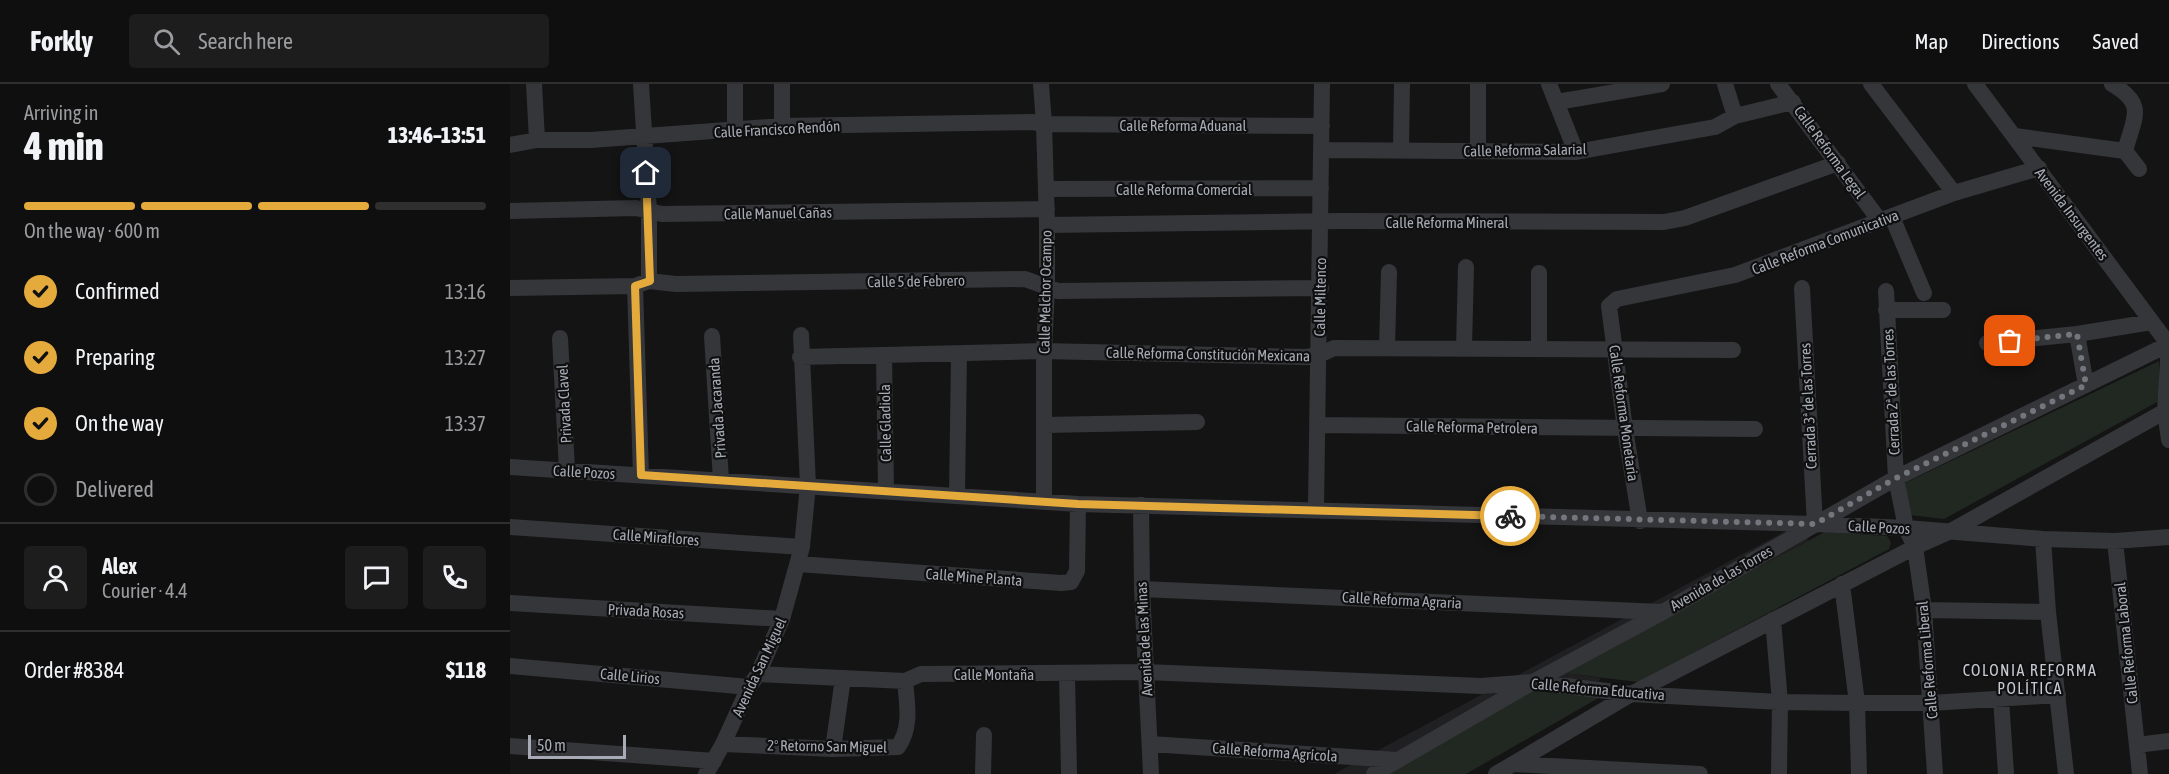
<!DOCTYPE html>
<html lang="en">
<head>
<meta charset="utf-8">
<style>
	body { margin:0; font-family:"Asap Condensed",sans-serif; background:#1d1d1e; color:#f1f3f6; height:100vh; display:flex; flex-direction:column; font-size:22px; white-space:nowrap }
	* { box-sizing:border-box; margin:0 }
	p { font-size:20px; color:#9b9c9f }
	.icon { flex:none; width:33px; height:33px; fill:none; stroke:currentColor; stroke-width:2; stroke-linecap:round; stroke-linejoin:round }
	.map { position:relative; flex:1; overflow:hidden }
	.panel { display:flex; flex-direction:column; background:#0f0f10; width:510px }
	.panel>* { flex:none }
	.scale { position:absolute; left:18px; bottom:15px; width:98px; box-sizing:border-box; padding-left:6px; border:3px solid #a6abb5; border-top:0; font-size:16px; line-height:21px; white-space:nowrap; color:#a6abb5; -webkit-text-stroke:4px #0f0f10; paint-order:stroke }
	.pin { position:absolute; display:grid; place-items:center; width:51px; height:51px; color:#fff; margin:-26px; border-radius:12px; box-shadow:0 3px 9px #0006 }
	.courier { position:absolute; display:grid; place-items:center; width:60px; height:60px; margin:-30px; border:4px solid #e5aa3c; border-radius:50%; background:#fff; color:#222; box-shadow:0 2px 8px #0007 }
	.summary em { font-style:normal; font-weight:800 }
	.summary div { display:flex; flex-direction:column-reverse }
	.summary { display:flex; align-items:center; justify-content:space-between; height:102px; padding:0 24px }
	h1 { font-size:39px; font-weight:800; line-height:45px }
	.bar { display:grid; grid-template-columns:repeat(4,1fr); gap:9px 6px; align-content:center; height:72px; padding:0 24px }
	.bar i { height:8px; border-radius:4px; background:#2f2f30 }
	.bar .active { background:#e5aa3c }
	.bar p { grid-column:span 4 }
	.line { display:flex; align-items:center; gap:15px; padding:0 24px; border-top:2px solid #2f2f30 }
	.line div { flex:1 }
	.round { display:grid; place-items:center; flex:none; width:63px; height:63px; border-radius:6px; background:#1d1d1e }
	ol { padding:0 24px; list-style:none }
	li { display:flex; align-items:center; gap:18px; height:66px }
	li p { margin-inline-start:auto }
	li .icon { padding:6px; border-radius:50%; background:#e5aa3c; color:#111; stroke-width:4 }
	li:last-child { color:#9b9c9f }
	li i { width:33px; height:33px; border:3px solid #2f2f30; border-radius:50% }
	header { display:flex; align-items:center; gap:36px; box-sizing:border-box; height:84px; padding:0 30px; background:#0f0f10; border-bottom:2px solid #2f2f30 }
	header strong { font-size:28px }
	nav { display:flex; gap:33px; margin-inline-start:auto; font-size:21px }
	.search { width:420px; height:54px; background:#1d1d1e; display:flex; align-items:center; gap:15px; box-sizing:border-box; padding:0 21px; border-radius:6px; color:#9b9c9f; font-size:22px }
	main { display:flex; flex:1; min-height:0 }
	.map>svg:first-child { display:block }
</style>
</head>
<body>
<header>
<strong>Forkly</strong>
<div class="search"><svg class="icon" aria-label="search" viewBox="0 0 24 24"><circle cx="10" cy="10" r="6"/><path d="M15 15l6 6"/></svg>Search here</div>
<nav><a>Map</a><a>Directions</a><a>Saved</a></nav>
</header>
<main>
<section class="panel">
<div class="summary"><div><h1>4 min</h1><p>Arriving in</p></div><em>13:46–13:51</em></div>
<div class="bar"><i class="active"></i><i class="active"></i><i class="active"></i><i></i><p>On the way · 600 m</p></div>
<ol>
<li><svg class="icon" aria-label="check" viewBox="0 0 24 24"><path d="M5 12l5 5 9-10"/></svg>Confirmed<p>13:16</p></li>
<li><svg class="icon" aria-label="check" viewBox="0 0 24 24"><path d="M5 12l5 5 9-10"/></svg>Preparing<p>13:27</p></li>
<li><svg class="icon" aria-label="check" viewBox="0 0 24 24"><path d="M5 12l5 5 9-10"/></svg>On the way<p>13:37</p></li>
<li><i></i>Delivered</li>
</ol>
<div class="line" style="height:108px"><a class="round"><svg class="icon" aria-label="person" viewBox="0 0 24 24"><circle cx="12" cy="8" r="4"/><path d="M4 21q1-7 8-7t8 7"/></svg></a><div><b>Alex</b><p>Courier · 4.4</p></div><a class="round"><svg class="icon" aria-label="chat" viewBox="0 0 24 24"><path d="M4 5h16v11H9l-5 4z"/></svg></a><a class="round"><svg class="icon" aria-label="phone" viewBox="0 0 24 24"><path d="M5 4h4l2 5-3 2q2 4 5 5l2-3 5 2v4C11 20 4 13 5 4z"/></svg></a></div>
<div class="line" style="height:78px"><div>Order #8384</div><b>$118</b></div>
</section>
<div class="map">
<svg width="1659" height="690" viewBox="0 0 1659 690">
	<rect width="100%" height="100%" fill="#141415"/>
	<path fill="#202022" d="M1283 443 1299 456 1048 588 1091 594 1080 610 876 690H824Z"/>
	<path fill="#202821" d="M1649 277V317L1434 435 1400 431 1395 399Z
		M1315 448 1377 452 1381 458 1379 465 1128 598 1046 588Z
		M1022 604 1092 612 956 690H876Z"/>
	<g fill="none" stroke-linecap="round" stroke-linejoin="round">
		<path stroke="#35363a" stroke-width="16" d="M24 0 27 56
			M131 0 139 126V197
			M272 0V42
			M531 0 534 40 537 141V203L534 267V417
			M968 0V67
			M1039 0 1066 68
			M1215 0 1225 32
			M1268 0 1370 137
			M1361 0 1444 109
			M1465 0 1659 261
			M1047 18 1152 0
			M225 46V0
			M1505 52 1615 67C1624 33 1637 21 1602 0
			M0 61 27 56H81L272 42 522 38 534 40 812 42
			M891 65 892 0
			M812 66 1066 68 1205 43 1225 32 1283 18
			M1615 67 1629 85
			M536 105 811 104
			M0 127 126 124 152 130 537 125
			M1382 133 1414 209
			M537 141 831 137 1154 138 1175 134 1328 79
			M125 202 131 391
			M0 204 125 202 139 197 166 200 515 195 548 207 811 204
			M1292 204 1305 440
			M1376 207 1386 394 1396 444 1405 463 1414 526 1425 690
			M1376 226H1433
			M1567 250 1576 301
			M202 252 211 396
			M50 254 57 386
			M1477 259 1567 250 1642 238
			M1659 260 1655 327 1659 356
			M877 264 879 188
			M954 264 956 183
			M1029 264V189
			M374 271 376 407
			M290 273 534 267 796 273 809 271 824 264 1223 266
			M535 341 687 338
			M808 341 1245 345
			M0 383 568 420 1305 440 1396 444 1533 455 1605 457 1659 453
			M447 411 449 270
			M631 421 632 505 641 690
			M806 425 812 0
			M1130 437 1115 345 1099 222 1107 215 1225 191 1444 109 1529 84
			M0 443 292 463
			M1533 455 1538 528 1556 690
			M1605 457 1630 690
			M288 480 551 499 561 498 567 487 568 420
			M1332 500 1347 619 1349 690
			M632 505 1152 528
			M0 519 272 535
			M1414 526 1538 528
			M1263 536 1270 618 1269 690
			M0 582 239 603
			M248 590 395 597
			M557 590 559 690
			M1491 614 1496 690
			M213 660 323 665 388 663C402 643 397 620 395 597L411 590 635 588 971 602 1023 598 1121 610 1270 618 1347 619H1421L1548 611
			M640 660 888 676
			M1627 661 1659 657
			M0 662 204 677
			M323 665 333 594
			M1003 680 1190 690
			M196 690 213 660 239 603 248 590 272 535 292 463 298 401 291 251
			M473 690 474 651
			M864 690 1023 598 1153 528 1386 394 1659 260
			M986 690 1121 610 1405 463 1441 447 1659 325"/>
	</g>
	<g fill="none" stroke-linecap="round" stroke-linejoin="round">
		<path stroke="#73767d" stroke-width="6" stroke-dasharray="0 10.8" d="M1000 432 1305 440 1386 394 1576 301 1567 250 1500 257"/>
		<path stroke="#e5aa3c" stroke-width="8" d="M136 89 140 197 125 202 131 391 568 420 1000 432"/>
	</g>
	<g text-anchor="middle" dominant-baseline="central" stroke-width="4.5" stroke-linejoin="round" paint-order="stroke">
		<g font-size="15" fill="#a6abb5" stroke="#0f0f10">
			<text x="673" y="41">Calle Reforma Aduanal</text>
			<text transform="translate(267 45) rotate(-3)">Calle Francisco Rendón</text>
			<text transform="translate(1015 66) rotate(-1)">Calle Reforma Salarial</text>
			<text transform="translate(1320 68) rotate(54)">Calle Reforma Legal</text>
			<text x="674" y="105">Calle Reforma Comercial</text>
			<text transform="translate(268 129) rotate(-1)">Calle Manuel Cañas</text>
			<text transform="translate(1562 130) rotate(53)">Avenida Insurgentes</text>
			<text x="937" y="138">Calle Reforma Mineral</text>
			<text transform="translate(1315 158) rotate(-21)">Calle Reforma Comunicativa</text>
			<text transform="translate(406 197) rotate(-1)">Calle 5 de Febrero</text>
			<text transform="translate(535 208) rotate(-89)">Calle Melchor Ocampo</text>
			<text transform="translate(810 213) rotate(-89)">Calle Miltenco</text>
			<text transform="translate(698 270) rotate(1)">Calle Reforma Constitución Mexicana</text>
			<text transform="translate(1381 308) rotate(-93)">Cerrada 2ª de las Torres</text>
			<text transform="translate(54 320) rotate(-93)">Privada Clavel</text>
			<text transform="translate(1298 322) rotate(-93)">Cerrada 3ª de las Torres</text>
			<text transform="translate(207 324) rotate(-94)">Privada Jacaranda</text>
			<text transform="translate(1114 329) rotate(82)">Calle Reforma Monetaria</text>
			<text transform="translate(375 339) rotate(-91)">Calle Gladiola</text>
			<text transform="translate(962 343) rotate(1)">Calle Reforma Petrolera</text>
			<text transform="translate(74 388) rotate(3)">Calle Pozos</text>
			<text transform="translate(1369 443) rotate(3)">Calle Pozos</text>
			<text transform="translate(146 453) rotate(4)">Calle Miraflores</text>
			<text transform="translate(464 493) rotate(4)">Calle Mine Planta</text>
			<text transform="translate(1211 494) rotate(-30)">Avenida de las Torres</text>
			<text transform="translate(892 516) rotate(3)">Calle Reforma Agraria</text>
			<text transform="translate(136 527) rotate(3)">Privada Rosas</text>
			<text transform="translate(634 555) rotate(-93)">Avenida de las Minas</text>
			<text transform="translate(1616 559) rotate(-96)">Calle Reforma Laboral</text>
			<text transform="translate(1417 576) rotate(-95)">Calle Reforma Liberal</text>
			<text transform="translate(249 583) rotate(-65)">Avenida San Miguel</text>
			<text x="484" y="590">Calle Montaña</text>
			<text transform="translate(120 592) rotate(5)">Calle Lirios</text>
			<text transform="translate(1088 605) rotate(5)">Calle Reforma Educativa</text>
			<text transform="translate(317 662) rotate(1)">2º Retorno San Miguel</text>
			<text transform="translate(765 668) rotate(4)">Calle Reforma Agrícola</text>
		</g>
		<g font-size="16" letter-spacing="1.5" fill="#c7cad1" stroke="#0f0f10">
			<text x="1520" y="586">COLONIA REFORMA<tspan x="1520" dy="18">POLÍTICA</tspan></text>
		</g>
	</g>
</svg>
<div class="scale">50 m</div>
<div class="pin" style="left:1500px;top:257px;background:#ea580c"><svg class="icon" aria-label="bag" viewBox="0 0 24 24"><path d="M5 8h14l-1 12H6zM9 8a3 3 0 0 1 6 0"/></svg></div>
<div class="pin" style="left:136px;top:89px;background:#1f2937"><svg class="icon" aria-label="home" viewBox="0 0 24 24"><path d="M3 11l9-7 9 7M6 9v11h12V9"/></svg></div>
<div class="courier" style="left:1000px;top:432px"><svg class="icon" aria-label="bike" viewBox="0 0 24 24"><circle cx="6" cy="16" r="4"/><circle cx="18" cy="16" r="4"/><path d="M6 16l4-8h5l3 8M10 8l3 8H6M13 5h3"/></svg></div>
</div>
</main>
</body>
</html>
